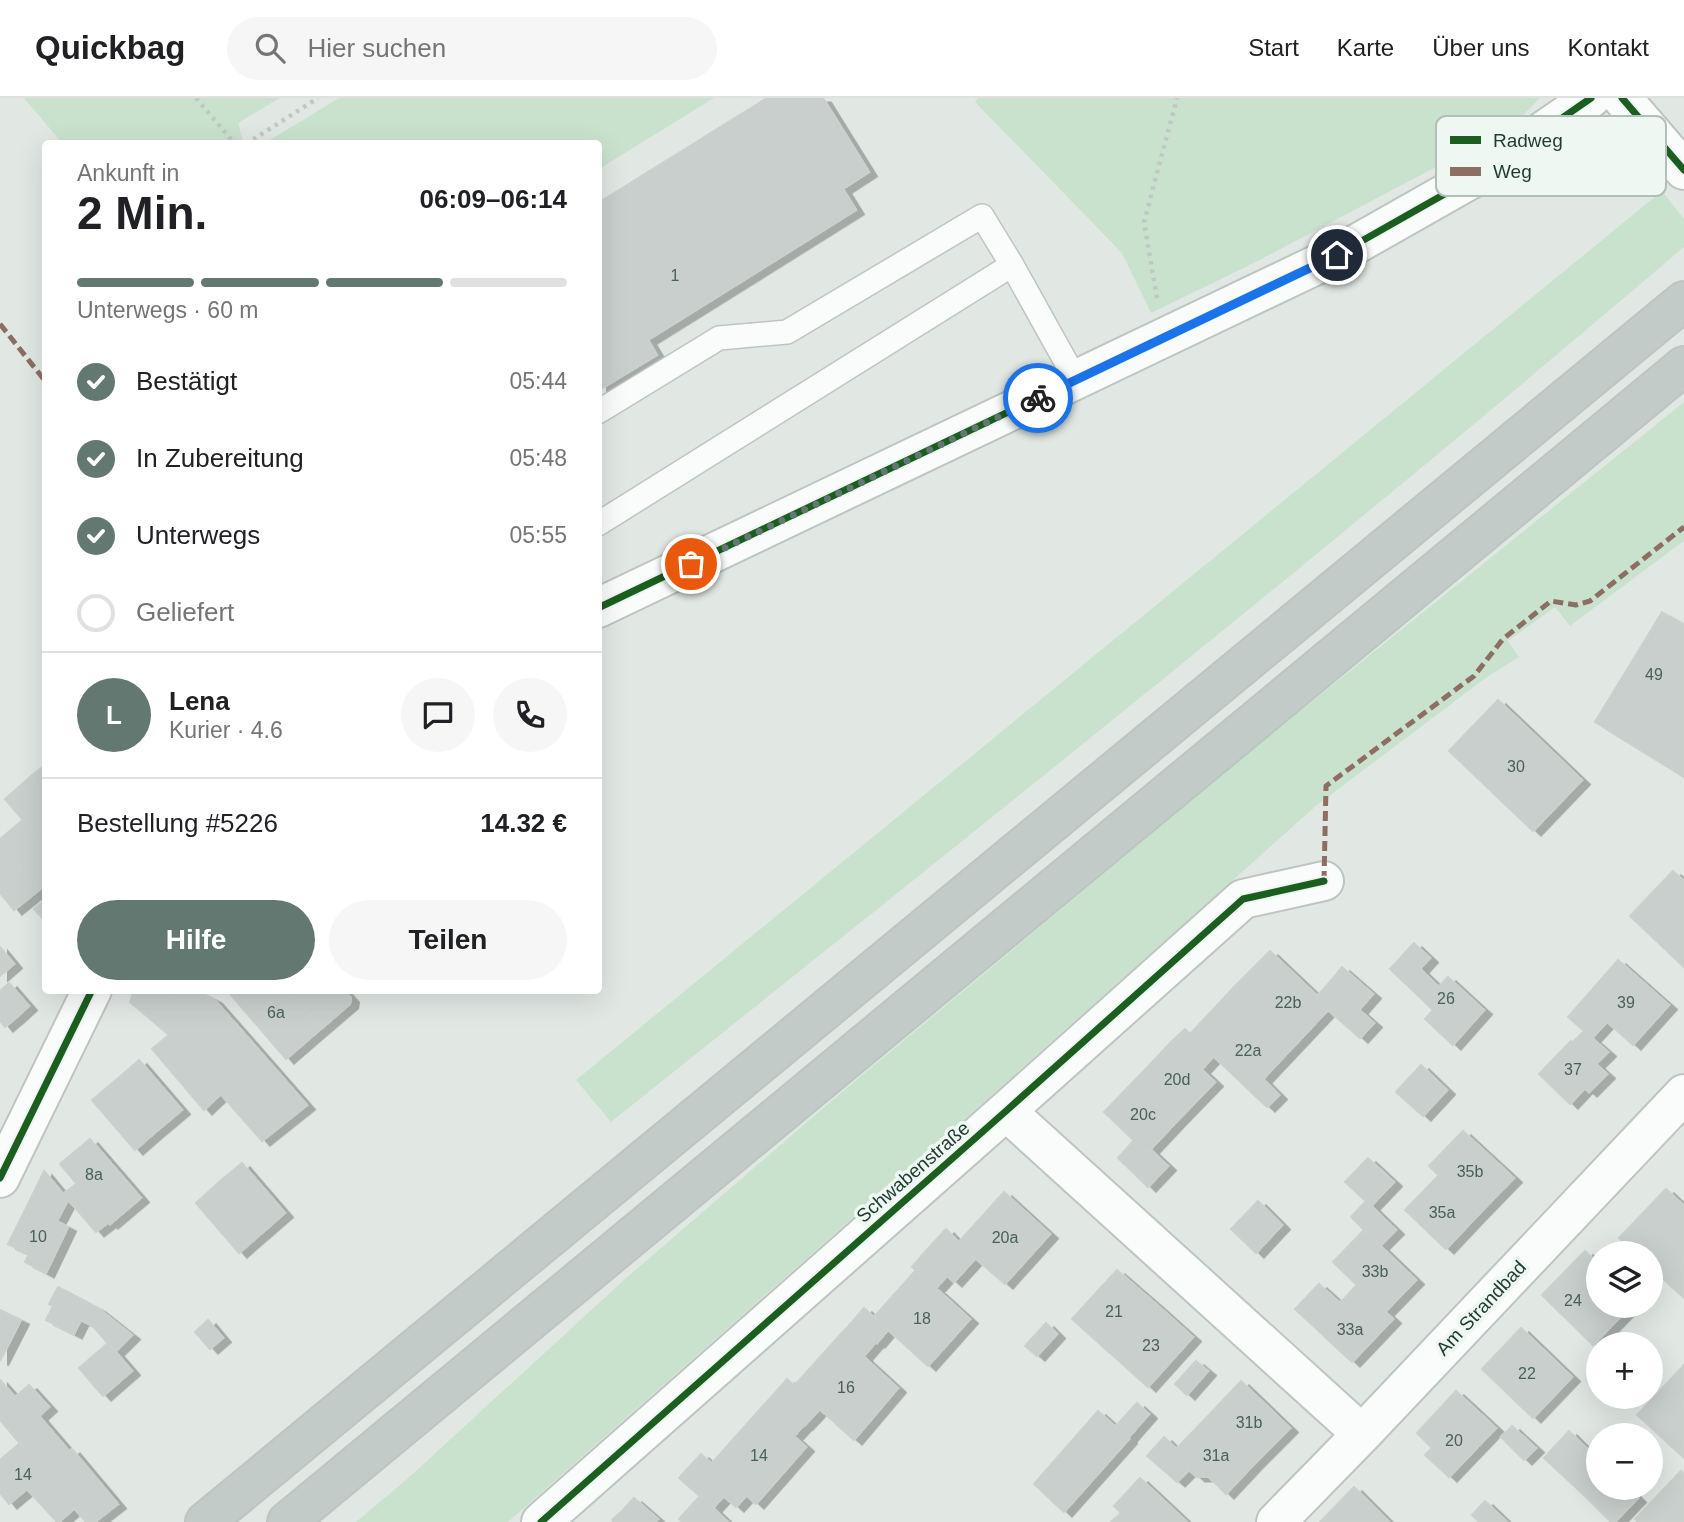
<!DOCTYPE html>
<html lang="de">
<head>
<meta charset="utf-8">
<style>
	body { margin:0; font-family:Helvetica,sans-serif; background:#f6f6f6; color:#202124; height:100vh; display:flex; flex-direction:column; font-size:26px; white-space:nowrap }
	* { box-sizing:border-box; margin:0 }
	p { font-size:23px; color:#757577 }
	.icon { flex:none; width:38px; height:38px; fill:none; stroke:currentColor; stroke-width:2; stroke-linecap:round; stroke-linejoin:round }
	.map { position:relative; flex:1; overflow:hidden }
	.details { position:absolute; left:42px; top:42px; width:560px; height:854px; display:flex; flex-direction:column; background:#fff; border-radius:7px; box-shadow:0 7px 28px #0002 }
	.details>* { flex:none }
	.buttons { position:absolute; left:1586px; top:1143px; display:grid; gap:14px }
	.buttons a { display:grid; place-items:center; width:77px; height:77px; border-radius:50%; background:#fff; box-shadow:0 7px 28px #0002; font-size:35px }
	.pin { position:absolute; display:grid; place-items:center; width:60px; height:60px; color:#fff; margin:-30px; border:4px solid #fff; border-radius:50%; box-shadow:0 2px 7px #0007 }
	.courier { position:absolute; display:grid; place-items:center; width:70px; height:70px; margin:-35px; border:5px solid #1a73e8; border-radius:50%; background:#fff; color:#222; box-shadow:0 2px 9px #0007 }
	.summary em { font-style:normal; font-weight:600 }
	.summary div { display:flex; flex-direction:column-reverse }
	.summary { display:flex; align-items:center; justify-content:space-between; height:119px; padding:0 35px }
	h1 { font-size:46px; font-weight:600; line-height:52px }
	.bar { display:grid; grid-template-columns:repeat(4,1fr); gap:10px 7px; align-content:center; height:84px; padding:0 35px }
	.bar i { height:9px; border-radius:5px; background:#e0e0e0 }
	.bar .current { background:#637870 }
	.bar p { grid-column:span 4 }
	.line { display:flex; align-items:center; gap:18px; padding:0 35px; border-top:2px solid #e0e0e0 }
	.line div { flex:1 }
	.round { display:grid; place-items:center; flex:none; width:74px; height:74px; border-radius:37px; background:#f6f6f6 }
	ol { padding:0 35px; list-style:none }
	li { display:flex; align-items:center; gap:21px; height:77px }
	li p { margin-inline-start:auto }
	li .icon { padding:7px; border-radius:50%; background:#637870; color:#fff; stroke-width:4 }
	li:last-child { color:#757577 }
	li i { width:38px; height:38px; border:4px solid #e0e0e0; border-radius:50% }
	.action { display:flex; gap:14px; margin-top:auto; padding:14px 35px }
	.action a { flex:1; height:80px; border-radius:42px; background:#637870; color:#fff; font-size:28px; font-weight:600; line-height:80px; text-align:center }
	.action a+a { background:#f6f6f6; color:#202124 }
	header { display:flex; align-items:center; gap:42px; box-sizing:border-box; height:98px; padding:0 35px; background:#fff; border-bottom:2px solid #e0e0e0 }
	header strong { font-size:33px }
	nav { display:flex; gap:38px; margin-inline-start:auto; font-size:24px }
	.search { width:490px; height:63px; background:#f6f6f6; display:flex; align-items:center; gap:18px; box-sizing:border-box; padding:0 24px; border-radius:38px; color:#757577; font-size:26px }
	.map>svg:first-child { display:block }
</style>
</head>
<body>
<header>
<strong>Quickbag</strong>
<div class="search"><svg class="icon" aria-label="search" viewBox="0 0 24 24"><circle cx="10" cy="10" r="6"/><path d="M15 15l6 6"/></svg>Hier suchen</div>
<nav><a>Start</a><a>Karte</a><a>Über uns</a><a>Kontakt</a></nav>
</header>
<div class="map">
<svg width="1684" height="1424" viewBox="0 0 1684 1424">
	<defs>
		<filter id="shadow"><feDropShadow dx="8" dy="4.5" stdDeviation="0" flood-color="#0004"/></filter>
	</defs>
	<rect width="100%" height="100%" fill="#e1e8e4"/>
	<path fill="#c9e2ce" d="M24 0H280L238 25 244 46 62 45Z
		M339 0H714L599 71 598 46 265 45Z
		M978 0H1540L1510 30 1256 164 1151 215 1122 155 975 4Z
		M1662 93 1684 121V149C1333 449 971 736 611 1024L576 982Z
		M1684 304V443L1681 445 1570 528 1555 509 1508 543 1519 559 1487 579 1317 707 993 996 508 1424H356L406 1382 625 1181 842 994 1258 647Z"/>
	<path fill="#c8cfcc" stroke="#cad1cd" stroke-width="2" filter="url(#shadow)" d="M767 0H823L869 74 843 91 856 112 648 242 657 257 599 292 598 105Z
		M1662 514 1684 527V679L1595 624Z
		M1498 602 1582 682 1533 733 1449 653Z
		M46 666V699L30 679Z
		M30 679 46 699V749L5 701Z
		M23 722 46 749V786L39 792 0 745V741Z
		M0 745 39 792 14 812 0 795Z
		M1673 773 1684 783V869L1630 818Z
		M46 801V824L34 811Z
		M1414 845 1430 860 1420 871 1439 889 1448 879 1484 912 1453 947 1425 921 1433 912 1390 871Z
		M0 849 14 866 0 878Z
		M1270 853 1330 910 1296 946 1235 888Z
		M1618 862 1669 907 1633 947 1583 902Z
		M1342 869 1373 896 1359 912 1329 885Z
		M9 885 29 908 17 919 0 899V893Z
		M1329 885 1374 925 1360 940 1328 912 1330 910 1317 898Z
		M1235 888 1296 946 1263 981 1279 997 1267 1009 1190 936Z
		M134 892H160L184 904 190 892H196L214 901 307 1007 262 1043 169 937 130 904Z
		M160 892H190L184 904Z
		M237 892H289L322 930 286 961 231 897Z
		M289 892H344L351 900 350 906 322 930Z
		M0 899 17 919 5 929 0 923Z
		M1583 902 1607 924 1592 940 1568 919Z
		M1185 931 1213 959 1202 971 1172 943Z
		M1584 933 1608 954 1596 966 1572 945Z
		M169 937 221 996 204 1012 152 951Z
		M1172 943 1215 984 1181 1019 1138 979Z
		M1571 943 1607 976 1589 994 1585 990 1570 1006 1539 976Z
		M139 962 182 1012 158 1032 116 982Z
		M1421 967 1447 992 1423 1018 1396 994Z
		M1138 979 1181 1019 1147 1055 1104 1014Z
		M116 982 158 1032 135 1052 92 1002Z
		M1463 1033 1514 1080 1479 1116 1429 1068Z
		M90 1041 141 1100 110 1126 60 1066Z
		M1134 1042 1147 1055 1150 1051 1168 1068 1148 1089 1118 1060Z
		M1368 1060 1394 1084 1371 1108 1345 1084Z
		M242 1065 285 1115 262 1135 219 1084Z
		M44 1073 68 1102 57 1123 27 1108Z
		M1439 1077 1479 1116 1446 1151 1405 1112Z
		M219 1084 262 1135 239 1155 196 1105Z
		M76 1086 109 1124 96 1134 63 1096Z
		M1666 1091 1684 1108V1200L1650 1169V1155H1636L1619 1140Z
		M1004 1094 1050 1136 1005 1186 958 1145Z
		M1258 1103 1282 1127 1256 1155 1231 1131Z
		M1366 1103 1396 1132 1380 1148 1351 1119Z
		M27 1108 68 1129 46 1175 25 1164 29 1156 8 1146Z
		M946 1131 975 1161 954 1184 923 1156Z
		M1364 1132 1416 1182 1385 1214 1333 1164Z
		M1585 1153 1598 1166V1208H1631L1593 1247 1542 1197Z
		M923 1156 947 1178 936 1190 912 1169Z
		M916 1172 970 1221 928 1268 874 1219Z
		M1117 1172 1155 1205 1110 1255 1072 1221Z
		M1319 1186 1340 1205 1357 1187 1393 1221 1352 1264 1295 1211Z
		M58 1189 98 1210 132 1237 115 1254 93 1228 49 1206Z
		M1155 1205 1193 1239 1148 1289 1110 1255Z
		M53 1208 81 1222 74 1236 46 1222Z
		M864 1210 888 1232 877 1245 853 1223Z
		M0 1212 21 1222 0 1263Z
		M208 1222 223 1240 210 1251 195 1234Z
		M853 1223 876 1244 863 1259 840 1237Z
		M1046 1225 1057 1236 1037 1258 1025 1248Z
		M1521 1230 1572 1279 1533 1320 1482 1271Z
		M840 1237 898 1290 854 1342 794 1288Z
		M108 1245 132 1273 103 1298 79 1270Z
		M1196 1263 1208 1273 1187 1297 1175 1286Z
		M1684 1267V1360L1637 1317Z
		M787 1281 820 1311 805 1327 773 1297Z
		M0 1282 15 1299 29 1287 49 1309 39 1318 69 1353 72 1351 118 1406 95 1424H86L0 1322Z
		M1241 1283 1290 1330 1256 1364 1208 1318Z
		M1456 1293 1496 1330 1449 1379 1425 1357 1432 1350 1417 1335Z
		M773 1297 805 1326 794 1338 762 1309Z
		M1137 1305 1149 1316 1128 1340 1115 1329Z
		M762 1309 806 1349 756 1406 712 1365Z
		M1098 1313 1129 1341 1064 1414 1034 1386Z
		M1208 1318 1256 1364 1226 1396 1209 1379H1197L1189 1372V1363L1176 1351Z
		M1512 1328 1536 1350 1524 1362 1501 1339Z
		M1569 1333 1583 1347 1558 1373 1544 1360Z
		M1164 1339 1189 1363V1372L1177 1384 1147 1358Z
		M20 1345 75 1410 59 1424H57L27 1391 9 1406 0 1395V1362Z
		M1583 1347 1598 1360V1385L1585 1398 1558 1373Z
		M701 1356 747 1397 736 1409 690 1368Z
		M690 1368 724 1398 713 1410 679 1380Z
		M1681 1373 1684 1376V1424H1638L1635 1421Z
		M1140 1380 1187 1424H1111L1121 1415 1114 1408Z
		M1596 1387 1609 1400 1619 1390H1628L1638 1400 1615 1424H1611L1585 1398Z
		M1354 1389 1389 1424H1320Z
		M700 1398 713 1410 728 1424H682L679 1421Z
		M634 1400 658 1421 655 1424H637L623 1412Z
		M1485 1403 1507 1424H1479L1472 1417Z
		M623 1412 637 1424H614L612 1422Z"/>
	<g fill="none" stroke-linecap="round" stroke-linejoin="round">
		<defs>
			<path id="service" d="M598 314 719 240 787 234 982 118 1012 167 1076 282
				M598 426 1012 167"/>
			<path id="minor" d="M1622 0 1684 72
				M598 510 1337 157 1487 72 1591 0
				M1006 1013 1362 1336
				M0 1080 92 892
				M541 1424 1006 1013 1243 801 1324 783
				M1276 1424 1362 1336 1684 996"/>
			<path id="trunk" d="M205 1424 1684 203
				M287 1424 1684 268"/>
		</defs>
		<use href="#service" stroke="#bec5c1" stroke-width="26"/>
		<use href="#minor" stroke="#bec5c1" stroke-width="42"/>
		<use href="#trunk" stroke="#bbc5c1" stroke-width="42"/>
		<path stroke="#bfc8c4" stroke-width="4.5" stroke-dasharray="3.5 5" stroke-linecap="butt" d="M196 0 235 46
			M246 46 318 0
			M1157 200 1144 124 1177 0"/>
		<use href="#service" stroke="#fafcfb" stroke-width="23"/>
		<use href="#minor" stroke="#fafcfb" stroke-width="38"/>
		<use href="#trunk" stroke="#c2cbc8" stroke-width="38"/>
		<path stroke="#8d6e63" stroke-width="5" stroke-dasharray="10 5" stroke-linecap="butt" d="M0 226 46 284
			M1324 783 1326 688 1474 578 1503 541 1551 503 1576 507 1590 503 1684 429"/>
		<defs>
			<path id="cycleway" d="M1622 0 1684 72
				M598 510 1337 157 1487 72 1591 0
				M0 1080 92 892
				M541 1424 1006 1013 1243 801 1324 783"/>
		</defs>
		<use href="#cycleway" stroke="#eff7f2" stroke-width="11"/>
		<use href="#cycleway" stroke="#1b5e20" stroke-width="7"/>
	</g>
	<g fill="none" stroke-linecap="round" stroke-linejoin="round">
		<path stroke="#637870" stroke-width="7" stroke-dasharray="0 12.6" d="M691 466 1038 300"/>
		<path stroke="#1a73e8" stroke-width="9" d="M1038 300 1337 157"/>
	</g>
	<g text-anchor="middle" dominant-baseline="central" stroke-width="7" stroke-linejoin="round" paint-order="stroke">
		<g font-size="16" fill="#4a6158">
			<text x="675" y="177">1</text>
			<text x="1654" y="576">49</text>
			<text x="1516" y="668">30</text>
			<text x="1446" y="900">26</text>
			<text x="1288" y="904">22b</text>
			<text x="1626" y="904">39</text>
			<text x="276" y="914">6a</text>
			<text x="1248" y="952">22a</text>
			<text x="1573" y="971">37</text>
			<text x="1177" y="981">20d</text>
			<text x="1143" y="1016">20c</text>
			<text x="1470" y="1073">35b</text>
			<text x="94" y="1076">8a</text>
			<text x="1442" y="1114">35a</text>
			<text x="38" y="1138">10</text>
			<text x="1005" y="1139">20a</text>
			<text x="1375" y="1173">33b</text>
			<text x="1573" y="1202">24</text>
			<text x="1114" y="1213">21</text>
			<text x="922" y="1220">18</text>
			<text x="1350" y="1231">33a</text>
			<text x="1151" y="1247">23</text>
			<text x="1527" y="1275">22</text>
			<text x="846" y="1289">16</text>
			<text x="1249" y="1324">31b</text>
			<text x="1454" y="1342">20</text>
			<text x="759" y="1357">14</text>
			<text x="1216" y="1357">31a</text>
			<text x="23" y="1376">14</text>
		</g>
		<g font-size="19" fill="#1f3b31" stroke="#eff7f2">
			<text transform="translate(913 1074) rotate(-41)">Schwabenstraße</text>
			<text transform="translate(1481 1210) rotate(-47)">Am Strandbad</text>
		</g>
	</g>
	<rect x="1436" y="18" width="230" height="80" rx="10" fill="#eff7f2" stroke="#b1bfb8" stroke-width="2"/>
	<rect x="1450" y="38" width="31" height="8" fill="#1b5e20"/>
	<rect x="1450" y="69" width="31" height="9" fill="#8d6e63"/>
	<g font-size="19" fill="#1f3b31">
		<text x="1493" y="49">Radweg</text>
		<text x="1493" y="80">Weg</text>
	</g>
</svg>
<div class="buttons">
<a><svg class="icon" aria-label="layers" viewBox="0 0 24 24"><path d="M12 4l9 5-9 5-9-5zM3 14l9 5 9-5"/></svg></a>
<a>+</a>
<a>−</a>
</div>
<div class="pin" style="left:691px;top:466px;background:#ea580c"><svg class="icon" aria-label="bag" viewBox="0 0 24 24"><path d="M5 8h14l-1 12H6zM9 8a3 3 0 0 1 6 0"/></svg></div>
<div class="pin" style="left:1337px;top:157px;background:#1f2937"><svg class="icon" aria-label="home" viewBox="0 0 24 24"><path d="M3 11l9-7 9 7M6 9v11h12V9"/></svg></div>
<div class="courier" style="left:1038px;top:300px"><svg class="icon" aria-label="bike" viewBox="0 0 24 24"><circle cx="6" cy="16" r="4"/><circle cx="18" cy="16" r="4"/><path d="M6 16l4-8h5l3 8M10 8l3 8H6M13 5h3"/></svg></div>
<section class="details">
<div class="summary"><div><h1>2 Min.</h1><p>Ankunft in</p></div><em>06:09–06:14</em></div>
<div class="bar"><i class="current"></i><i class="current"></i><i class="current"></i><i></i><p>Unterwegs · 60 m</p></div>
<ol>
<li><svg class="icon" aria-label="check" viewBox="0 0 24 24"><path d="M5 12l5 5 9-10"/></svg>Bestätigt<p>05:44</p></li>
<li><svg class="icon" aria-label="check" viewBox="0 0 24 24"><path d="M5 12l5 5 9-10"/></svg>In Zubereitung<p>05:48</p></li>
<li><svg class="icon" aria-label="check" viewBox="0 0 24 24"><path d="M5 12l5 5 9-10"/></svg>Unterwegs<p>05:55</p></li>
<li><i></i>Geliefert</li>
</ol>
<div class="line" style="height:126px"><b class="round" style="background:#637870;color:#fff">L</b><div><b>Lena</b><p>Kurier · 4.6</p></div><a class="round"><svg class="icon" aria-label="chat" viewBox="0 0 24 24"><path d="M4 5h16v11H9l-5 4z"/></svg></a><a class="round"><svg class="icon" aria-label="phone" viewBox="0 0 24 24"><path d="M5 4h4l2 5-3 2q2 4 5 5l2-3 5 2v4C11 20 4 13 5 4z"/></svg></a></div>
<div class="line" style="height:91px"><div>Bestellung #5226</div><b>14.32 €</b></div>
<div class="action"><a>Hilfe</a><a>Teilen</a></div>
</section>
</div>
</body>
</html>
